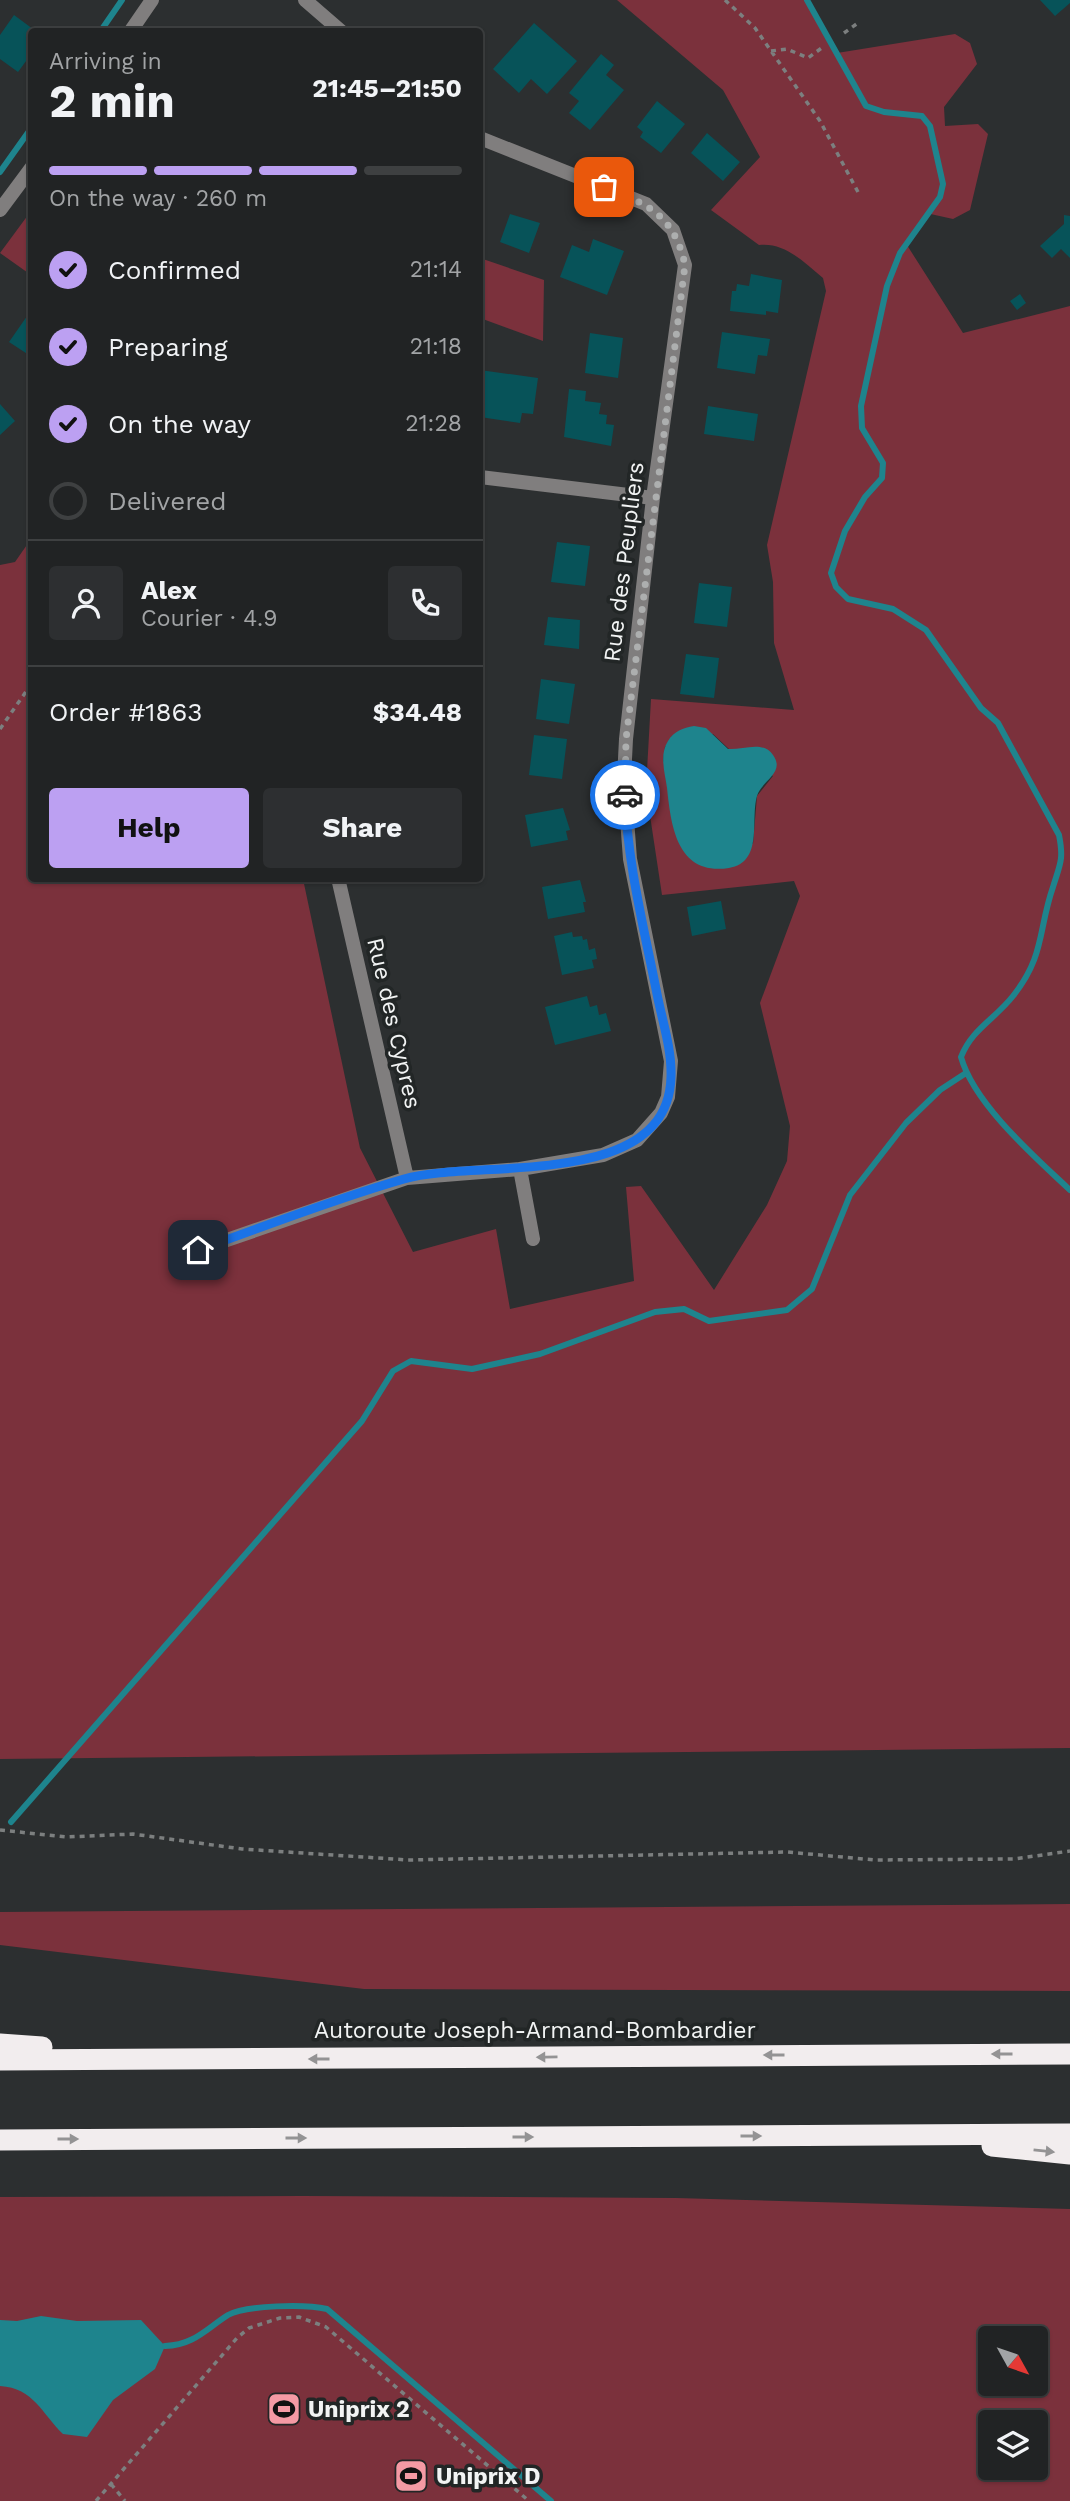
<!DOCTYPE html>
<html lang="en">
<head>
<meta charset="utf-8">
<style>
	body { margin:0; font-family:"Work Sans",sans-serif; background:#2d2f31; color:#f1f3f6; height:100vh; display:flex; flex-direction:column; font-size:26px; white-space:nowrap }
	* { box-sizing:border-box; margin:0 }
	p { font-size:23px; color:#a2a4a6 }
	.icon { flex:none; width:38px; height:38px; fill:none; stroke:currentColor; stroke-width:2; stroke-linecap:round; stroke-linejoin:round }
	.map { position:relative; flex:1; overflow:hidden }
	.sheet { position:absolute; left:28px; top:28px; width:455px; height:854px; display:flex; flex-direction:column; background:#212324; border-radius:7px; box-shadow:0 2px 5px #0004,0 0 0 2px #3e4041 }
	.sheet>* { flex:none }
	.needle { width:46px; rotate:130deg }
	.buttons { position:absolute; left:978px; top:2326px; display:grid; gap:14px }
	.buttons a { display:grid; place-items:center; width:70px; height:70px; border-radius:7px; background:#212324; box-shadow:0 2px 5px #0004,0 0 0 2px #3e4041; font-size:35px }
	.pin { position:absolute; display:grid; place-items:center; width:60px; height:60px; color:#fff; margin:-30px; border-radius:14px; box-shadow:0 4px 10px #0006 }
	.courier { position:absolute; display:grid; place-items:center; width:70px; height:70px; margin:-35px; border:5px solid #1a73e8; border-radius:50%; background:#fff; color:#222; box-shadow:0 2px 9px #0007 }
	.head em { font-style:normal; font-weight:700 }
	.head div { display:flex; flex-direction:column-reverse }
	.head { display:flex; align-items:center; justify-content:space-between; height:119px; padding:0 21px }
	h1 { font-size:46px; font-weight:700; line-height:52px }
	.bar { display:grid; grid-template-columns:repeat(4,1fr); gap:10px 7px; align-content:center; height:84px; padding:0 21px }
	.bar i { height:9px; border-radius:5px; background:#3e4041 }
	.bar .on { background:#bca0f2 }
	.bar p { grid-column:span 4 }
	.line { display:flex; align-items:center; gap:18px; padding:0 21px; border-top:2px solid #3e4041 }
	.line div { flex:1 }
	.round { display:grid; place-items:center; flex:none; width:74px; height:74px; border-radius:7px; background:#2d2f31 }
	ol { padding:0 21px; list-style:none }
	li { display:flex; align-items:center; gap:21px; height:77px }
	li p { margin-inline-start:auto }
	li .icon { padding:7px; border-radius:50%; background:#bca0f2; color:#111; stroke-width:4 }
	li:last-child { color:#a2a4a6 }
	li i { width:38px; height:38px; border:4px solid #3e4041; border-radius:50% }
	.cta { display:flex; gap:14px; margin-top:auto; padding:14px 21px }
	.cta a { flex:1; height:80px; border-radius:7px; background:#bca0f2; color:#111; font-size:28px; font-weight:700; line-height:80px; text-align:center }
	.cta a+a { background:#2d2f31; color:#f1f3f6 }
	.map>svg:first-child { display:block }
</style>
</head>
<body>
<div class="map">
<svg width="1070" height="2501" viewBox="0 0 1070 2501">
	<rect width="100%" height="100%" fill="#2c2f30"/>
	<path fill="#7b313c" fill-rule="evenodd" d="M617 0H809L837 53 955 34 970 43 977 64 944 107 945 126 978 124 988 134 970 210 953 219 926 213 905 242 963 333 1070 306V1748L0 1759V565L15 562 31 539 32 878 303 879 360 1148 413 1252 496 1229 510 1309 634 1281 626 1187 641 1186 714 1290 767 1205 787 1161 790 1126 760 1003 800 896 794 881 662 895 646 789 651 699 794 710 774 643 773 582 767 545 826 291 823 278C805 263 785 242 759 245L711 210 760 157 723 90ZM713 734 729 749 735 750 773 776 757 796 753 844 663 761 665 747 672 736Z
		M31 211V275L0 253Z
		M480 258 544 280 543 341 480 318Z
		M1070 1904V1991L364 1989 0 1945V1912Z
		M302 2196 676 2198 1070 2209V2501H0V2197ZM990 2338H1036V2384H990ZM990 2422H1036V2468H990Z"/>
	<path fill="#1e848d" d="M694 726 706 728 728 749C743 750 763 740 773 755 786 773 761 781 757 796 750 820 764 862 729 868 677 876 671 826 667 788 665 773 659 755 668 741 674 731 683 728 694 726Z
		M41 2316 77 2321 141 2320 165 2346 155 2369 113 2400 87 2437 63 2434C42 2414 34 2388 0 2386V2320L17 2321Z"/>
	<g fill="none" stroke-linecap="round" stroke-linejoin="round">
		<path stroke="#1e848d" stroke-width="6" d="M807 0 866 106 884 112 922 116 930 126 943 184 940 197 900 253 887 286 861 406 862 428 883 463 882 478 865 497 845 531 831 573 836 587 848 599 893 609 926 630 981 708 998 723 1059 835C1064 860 1060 864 1053 887 1038 930 1045 956 1013 996 995 1019 972 1029 961 1057 974 1104 1035 1157 1070 1190
			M100 32 122 0
			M0 172 32 127
			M11 1822 362 1421 393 1371 411 1361 472 1369 540 1354 655 1312 684 1309 709 1321 787 1310 812 1289 850 1195 906 1123 940 1090 966 1073
			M165 2346C194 2345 206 2329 228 2315 246 2305 306 2304 327 2309L551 2501"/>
	</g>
	<path fill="#075359" d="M1040 0H1070V3L1055 16Z
		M14 15 37 32H32L27 44 32 53 18 72 0 59V35Z
		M534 23 577 61 547 94 531 79 519 93 493 69Z
		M601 54 614 65 606 75 624 90 590 130 569 113 579 101 569 93Z
		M657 101 685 124 661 153 640 137 643 132 637 127Z
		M707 133 740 162 723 181 691 153Z
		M510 214 540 223 529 253 500 242Z
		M1064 215 1070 216V258L1061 249 1052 258 1040 246 1064 224Z
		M593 239 624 251 607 295 560 277 572 245 589 252Z
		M751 274 782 280 778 313 766 311V315L730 311 732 291H736L737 284 749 286Z
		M1020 294 1026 303 1017 310 1010 301Z
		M32 309V357L9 342Z
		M722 332 770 339 767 356 758 355 755 374 717 368Z
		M590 333 623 338 618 378 585 373Z
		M480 370 538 378 533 414 522 413 520 423 480 417Z
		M569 389 586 391 585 401 601 403 599 414 607 415 606 424 614 425 611 446 564 437Z
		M0 404 15 421 0 435Z
		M708 406 758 414 754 441 704 434Z
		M557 542 590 546 585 586 551 582Z
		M699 583 732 587 727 627 694 623Z
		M548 617 580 620 579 649 544 645Z
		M686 654 719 658 714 698 680 694Z
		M541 679 575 684 569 724 536 719Z
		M534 735 567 739 562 779 529 775Z
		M563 808 570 830 566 831 568 840 531 847 525 815Z
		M580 880 586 902H583L585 912 548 919 542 887Z
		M721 901 726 929 692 936 687 907Z
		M572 932 573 937 582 936 583 940 587 939 589 950 595 948 597 959 592 960 594 968 562 975 554 936Z
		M587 996 590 1007 597 1005 599 1015 606 1013 611 1031 555 1045 545 1007Z"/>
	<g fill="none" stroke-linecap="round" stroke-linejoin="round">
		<path stroke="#7c7f7f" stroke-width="3.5" stroke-dasharray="5 5" stroke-linecap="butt" d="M725 0 755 28 820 121 858 192
			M844 33 858 23
			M771 51 787 49 808 58 823 47
			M0 729 32 683
			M0 1830 66 1837 133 1834 242 1849 408 1860 787 1852 875 1860 1014 1859 1070 1851
			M111 2484 125 2501
			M96 2501 237 2338 249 2328 280 2318 299 2317 326 2327 529 2501"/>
		<path stroke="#807e7e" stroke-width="14" d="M305 0 342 32
			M130 32 152 0
			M0 210 32 167
			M480 477 653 498
			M338 878 407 1178
			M520 1169 533 1239
			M198 1250 407 1178 520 1169 603 1155 637 1140 661 1113 668 1097 671 1061 630 859 624 779 626 739 653 498 685 265 673 230 646 204 480 138"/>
		<path stroke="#f2edee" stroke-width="21" d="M0 2044 42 2047
			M0 2060 1070 2054
			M0 2140 1070 2134
			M992 2146 1070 2154"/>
	</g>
	<defs><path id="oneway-solid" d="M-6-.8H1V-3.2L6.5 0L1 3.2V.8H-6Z" transform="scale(1.75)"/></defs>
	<g fill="#949394">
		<use href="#oneway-solid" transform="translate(1002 2054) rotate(180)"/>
		<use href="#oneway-solid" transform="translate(774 2055) rotate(180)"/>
		<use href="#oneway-solid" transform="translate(547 2057) rotate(179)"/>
		<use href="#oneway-solid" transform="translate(319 2059) rotate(180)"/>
		<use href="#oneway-solid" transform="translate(751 2136)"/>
		<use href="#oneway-solid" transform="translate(523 2137)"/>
		<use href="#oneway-solid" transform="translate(296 2138)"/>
		<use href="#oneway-solid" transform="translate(68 2139)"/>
		<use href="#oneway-solid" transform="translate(1044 2151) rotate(6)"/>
	</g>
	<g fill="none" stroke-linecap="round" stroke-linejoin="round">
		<path stroke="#adafaf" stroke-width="7" stroke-dasharray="0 12.6" d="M604 187C648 204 674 215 685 265L626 739 625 795"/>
		<path stroke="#1a73e8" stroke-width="9" d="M198 1250C266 1226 334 1199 404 1179 476 1158 668 1192 671 1077 672 1049 662 1020 657 994 644 928 627 862 625 795"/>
	</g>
	<defs>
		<symbol id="stadium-square" viewBox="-11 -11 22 22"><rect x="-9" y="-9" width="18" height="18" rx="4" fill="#f49aa4" stroke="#222626"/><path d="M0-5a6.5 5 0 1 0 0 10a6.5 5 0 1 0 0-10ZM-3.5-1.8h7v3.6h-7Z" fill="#111"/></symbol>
	</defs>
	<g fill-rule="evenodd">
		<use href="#stadium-square" x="265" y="2390" width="38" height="38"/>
		<use href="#stadium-square" x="392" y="2457" width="38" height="38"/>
	</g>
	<g text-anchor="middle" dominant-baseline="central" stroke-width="7" stroke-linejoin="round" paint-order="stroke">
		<g font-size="23" fill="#f2f4f4" stroke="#222626">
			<text transform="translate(624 562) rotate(-83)">Rue des Peupliers</text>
			<text transform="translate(394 1023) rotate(77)">Rue des Cypres</text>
			<text x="535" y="2030">Autoroute Joseph-Armand-Bombardier</text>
		</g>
		<g font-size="23" font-weight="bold" fill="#f2f4f4" stroke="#222626" text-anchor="start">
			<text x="308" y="2409">Uniprix 2</text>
			<text x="436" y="2476">Uniprix D</text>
		</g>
	</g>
</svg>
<div class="buttons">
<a><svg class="needle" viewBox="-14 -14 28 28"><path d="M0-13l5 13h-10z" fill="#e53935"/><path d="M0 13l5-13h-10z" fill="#a2a4a6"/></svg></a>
<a><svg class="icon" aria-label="layers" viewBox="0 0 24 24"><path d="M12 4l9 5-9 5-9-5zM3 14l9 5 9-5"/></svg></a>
</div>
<div class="pin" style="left:604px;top:187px;background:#ea580c"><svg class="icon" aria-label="bag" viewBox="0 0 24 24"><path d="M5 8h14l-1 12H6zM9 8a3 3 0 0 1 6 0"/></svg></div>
<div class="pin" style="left:198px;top:1250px;background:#1f2937"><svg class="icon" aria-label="home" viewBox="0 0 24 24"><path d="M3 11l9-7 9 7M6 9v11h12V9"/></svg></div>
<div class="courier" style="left:625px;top:795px"><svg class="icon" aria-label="car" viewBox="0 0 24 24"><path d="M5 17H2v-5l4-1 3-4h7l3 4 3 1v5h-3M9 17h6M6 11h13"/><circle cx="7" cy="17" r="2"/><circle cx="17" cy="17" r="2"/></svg></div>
<section class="sheet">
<div class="head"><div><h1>2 min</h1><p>Arriving in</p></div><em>21:45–21:50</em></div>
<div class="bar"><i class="on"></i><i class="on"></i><i class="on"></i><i></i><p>On the way · 260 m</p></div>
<ol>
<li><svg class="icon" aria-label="check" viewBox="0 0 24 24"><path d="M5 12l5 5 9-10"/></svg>Confirmed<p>21:14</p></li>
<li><svg class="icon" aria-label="check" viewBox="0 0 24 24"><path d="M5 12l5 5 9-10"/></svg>Preparing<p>21:18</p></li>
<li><svg class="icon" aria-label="check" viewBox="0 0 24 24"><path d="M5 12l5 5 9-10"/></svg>On the way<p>21:28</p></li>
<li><i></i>Delivered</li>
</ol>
<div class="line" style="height:126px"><a class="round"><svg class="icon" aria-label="person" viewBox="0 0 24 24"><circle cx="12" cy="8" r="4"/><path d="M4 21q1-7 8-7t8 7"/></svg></a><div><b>Alex</b><p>Courier · 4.9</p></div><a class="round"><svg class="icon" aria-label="phone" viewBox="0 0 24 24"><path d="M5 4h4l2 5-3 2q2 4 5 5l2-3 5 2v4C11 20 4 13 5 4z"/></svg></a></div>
<div class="line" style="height:91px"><div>Order #1863</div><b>$34.48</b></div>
<div class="cta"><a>Help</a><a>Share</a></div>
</section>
</div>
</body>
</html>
